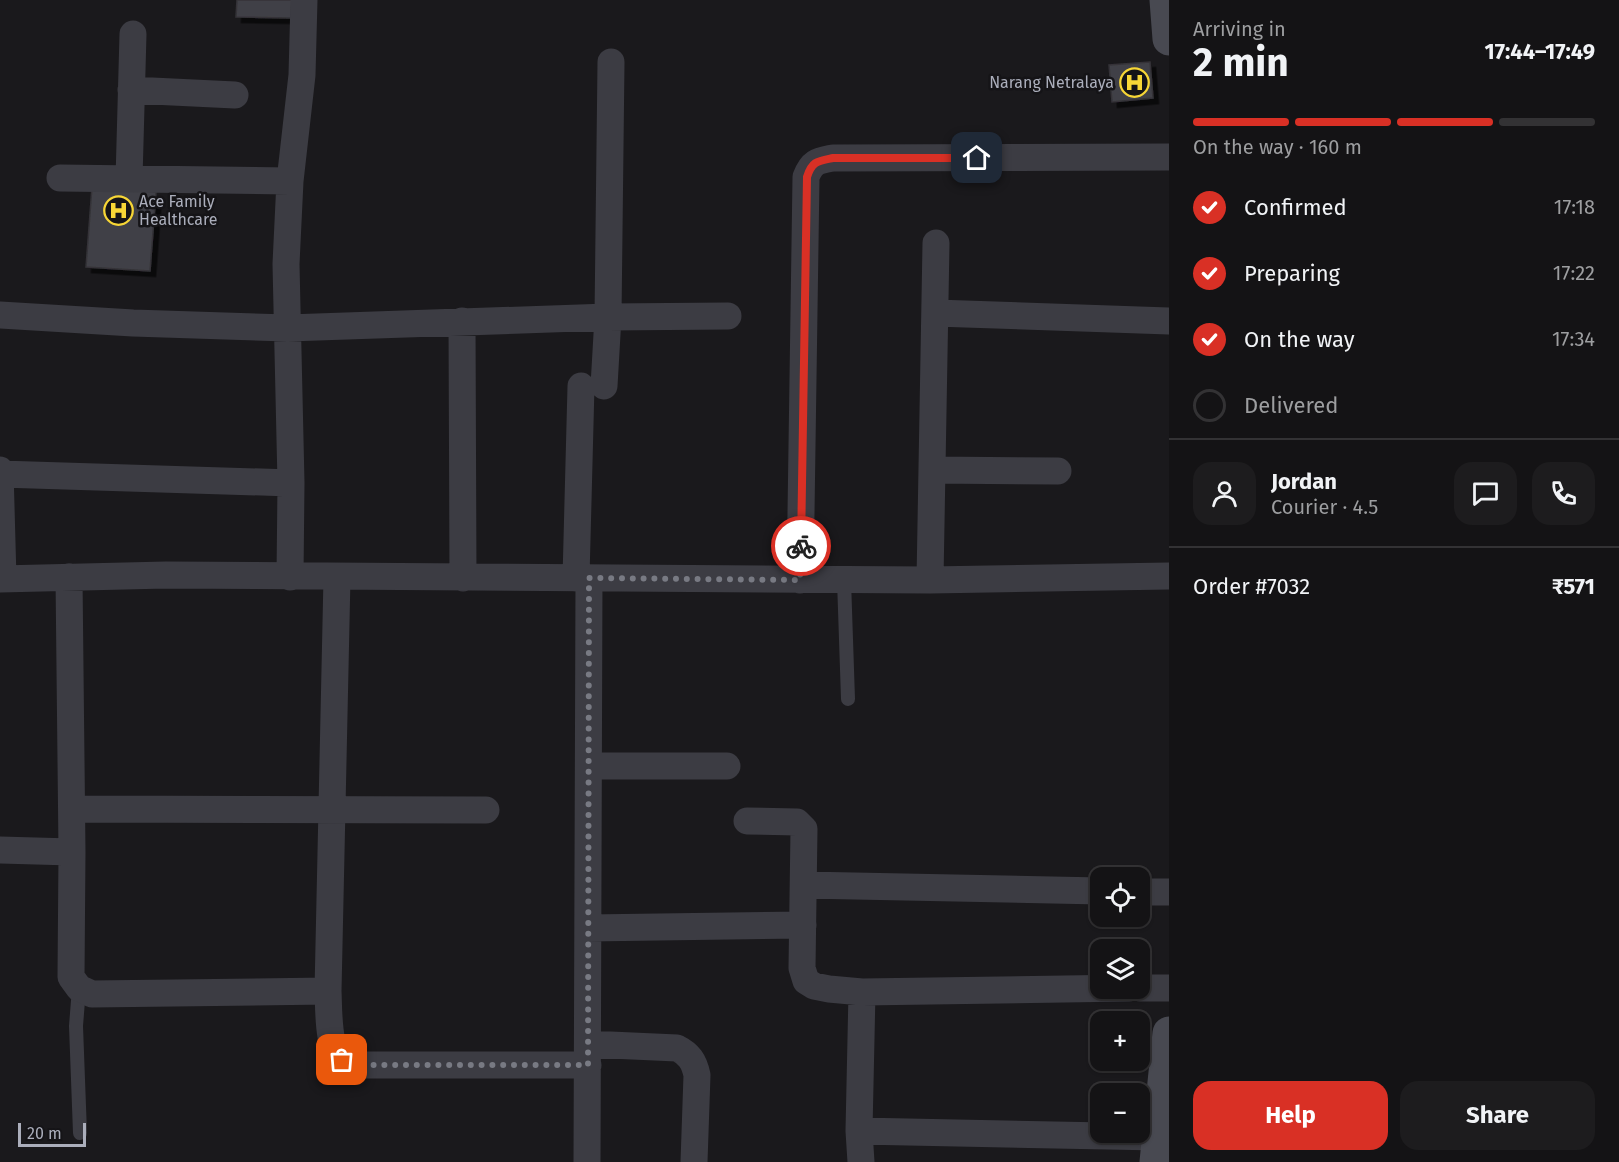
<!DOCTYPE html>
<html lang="en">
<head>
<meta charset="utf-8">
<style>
	body { margin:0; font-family:"Fira Sans",sans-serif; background:#1d1c1e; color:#f1f3f6; height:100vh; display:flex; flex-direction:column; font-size:22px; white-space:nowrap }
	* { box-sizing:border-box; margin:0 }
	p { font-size:20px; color:#9d9ea0 }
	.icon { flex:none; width:33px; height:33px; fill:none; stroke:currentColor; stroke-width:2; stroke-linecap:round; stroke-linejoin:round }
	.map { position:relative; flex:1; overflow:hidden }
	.details { display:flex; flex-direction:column; background:#141315; width:450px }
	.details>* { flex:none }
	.buttons { position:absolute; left:1090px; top:867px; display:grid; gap:12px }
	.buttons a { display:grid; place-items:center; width:60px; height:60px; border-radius:12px; background:#141315; box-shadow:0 2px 4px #0004,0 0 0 2px #333234; font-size:30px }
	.scale { position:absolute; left:18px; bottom:15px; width:68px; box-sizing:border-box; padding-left:6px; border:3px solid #abaebb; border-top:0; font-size:16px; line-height:21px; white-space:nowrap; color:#abaebb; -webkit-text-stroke:4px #151417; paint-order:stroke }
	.pin { position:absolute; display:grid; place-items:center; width:51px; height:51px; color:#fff; margin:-26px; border-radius:12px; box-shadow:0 3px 9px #0006 }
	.courier { position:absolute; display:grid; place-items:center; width:60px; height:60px; margin:-30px; border:4px solid #d93025; border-radius:50%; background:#fff; color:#222; box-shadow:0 2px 8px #0007 }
	.overview em { font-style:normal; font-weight:700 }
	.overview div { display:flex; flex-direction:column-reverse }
	.overview { display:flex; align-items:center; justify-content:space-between; height:102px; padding:0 24px }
	h1 { font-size:39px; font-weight:700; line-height:45px }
	.bar { display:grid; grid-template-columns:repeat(4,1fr); gap:9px 6px; align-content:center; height:72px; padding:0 24px }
	.bar i { height:8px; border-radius:4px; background:#333234 }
	.bar .current { background:#d93025 }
	.bar p { grid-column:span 4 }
	.line { display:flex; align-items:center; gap:15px; padding:0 24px; border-top:2px solid #333234 }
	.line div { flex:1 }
	.round { display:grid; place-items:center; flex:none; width:63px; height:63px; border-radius:18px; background:#1d1c1e }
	ol { padding:0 24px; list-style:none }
	li { display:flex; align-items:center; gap:18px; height:66px }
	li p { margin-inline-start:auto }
	li .icon { padding:6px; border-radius:50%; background:#d93025; color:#fff; stroke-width:4 }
	li:last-child { color:#9d9ea0 }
	li i { width:33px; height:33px; border:3px solid #333234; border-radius:50% }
	.action { display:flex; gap:12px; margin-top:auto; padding:12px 24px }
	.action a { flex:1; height:69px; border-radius:18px; background:#d93025; color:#fff; font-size:24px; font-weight:700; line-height:69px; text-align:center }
	.action a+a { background:#1d1c1e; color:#f1f3f6 }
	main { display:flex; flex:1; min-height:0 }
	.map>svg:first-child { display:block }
</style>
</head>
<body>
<main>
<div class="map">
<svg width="1169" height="1162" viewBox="0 0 1169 1162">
	<defs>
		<filter id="shadow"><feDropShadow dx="5.5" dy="5.5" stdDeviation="0" flood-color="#0009"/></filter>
	</defs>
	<rect width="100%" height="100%" fill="#1a191c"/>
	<path fill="#414146" stroke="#343338" stroke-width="1.5" filter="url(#shadow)" d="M237 0H292L291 18 236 17Z
		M1150 62 1153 98 1112 102 1109 65Z
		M92 187 156 192 150 271 86 267Z"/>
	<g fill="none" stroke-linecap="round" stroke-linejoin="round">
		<path stroke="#3c3c43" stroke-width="14" d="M844 580 848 699
			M79 988 76 1026 80 1133"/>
		<path stroke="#3c3c43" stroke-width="27" d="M131 90 235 95
			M60 178 290 181
			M129 179 133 34
			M935 313 1169 321
			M0 315 133 323 288 328 608 317 728 316
			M462 321 463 578
			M604 386 608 317 611 62
			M0 470 3 579
			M932 470 1058 471
			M0 474 291 483
			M69 577 72 852 71 977 79 988 92 994 328 991
			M290 577 291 483 286 264 290 181 302 75 304 0
			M337 577 328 991C329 1008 327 1051 343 1061 347 1063 353 1064 357 1065H588
			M576 578 581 386
			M0 579 166 575 930 580 1169 576
			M800 580 806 177C812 161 818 161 833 158L1169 157
			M930 580 936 243
			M589 766H727
			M72 809 486 810
			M747 821 797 822 804 829 802 968 806 981 814 986 829 989 862 992 1129 988
			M0 850 72 852
			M804 885 1101 891
			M1140 892H1169
			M588 928 803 925
			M1140 988H1169
			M862 992 859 1131 1159 1137
			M588 1044 677 1048C689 1054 694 1061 697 1075L694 1162
			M859 1131 861 1162
			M587 1162 589 578"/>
		<path stroke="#484951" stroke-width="33" d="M1166 0 1169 39
			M1156 1162 1169 1033"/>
	</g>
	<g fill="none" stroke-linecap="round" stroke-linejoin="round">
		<path stroke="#787a83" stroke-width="6" stroke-dasharray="0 10.8" d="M342 1060 357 1065H588L589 578 800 580 801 546"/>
		<path stroke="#d93025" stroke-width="8" d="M801 546 807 177C812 161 818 161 833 158H977"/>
	</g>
	<defs>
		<symbol id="hospital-ring" viewBox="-11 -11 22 22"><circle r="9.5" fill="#151417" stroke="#f7d636" stroke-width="1.5"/><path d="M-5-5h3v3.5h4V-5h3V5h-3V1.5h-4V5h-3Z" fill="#f7d636"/></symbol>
	</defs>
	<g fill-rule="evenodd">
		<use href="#hospital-ring" x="1118" y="66" width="33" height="33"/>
		<use href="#hospital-ring" x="102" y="194" width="33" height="33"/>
	</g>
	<g text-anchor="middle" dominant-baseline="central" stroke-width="5" stroke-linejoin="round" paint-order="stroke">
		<g font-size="16" fill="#abaebb" stroke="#151417" text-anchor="end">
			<text x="1114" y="82">Narang Netralaya</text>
			<text x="139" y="201" text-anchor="start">Ace Family<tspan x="139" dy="18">Healthcare</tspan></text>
		</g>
	</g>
</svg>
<div class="buttons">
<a><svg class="icon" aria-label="locate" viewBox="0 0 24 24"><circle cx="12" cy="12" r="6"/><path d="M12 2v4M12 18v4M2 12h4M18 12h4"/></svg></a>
<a><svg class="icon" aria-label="layers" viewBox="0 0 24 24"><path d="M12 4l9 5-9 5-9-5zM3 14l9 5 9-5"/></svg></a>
<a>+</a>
<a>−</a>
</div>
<div class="scale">20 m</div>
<div class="pin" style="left:342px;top:1060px;background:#ea580c"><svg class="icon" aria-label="bag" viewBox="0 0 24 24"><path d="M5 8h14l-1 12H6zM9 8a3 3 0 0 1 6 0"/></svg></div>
<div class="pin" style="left:977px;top:158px;background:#1f2937"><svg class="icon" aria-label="home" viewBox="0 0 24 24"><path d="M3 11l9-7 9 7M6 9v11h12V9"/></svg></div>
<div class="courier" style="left:801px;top:546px"><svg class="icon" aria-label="bike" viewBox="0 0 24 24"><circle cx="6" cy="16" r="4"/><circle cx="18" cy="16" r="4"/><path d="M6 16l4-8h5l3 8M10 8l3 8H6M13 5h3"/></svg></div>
</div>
<section class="details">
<div class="overview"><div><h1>2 min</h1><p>Arriving in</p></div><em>17:44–17:49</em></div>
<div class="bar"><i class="current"></i><i class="current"></i><i class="current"></i><i></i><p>On the way · 160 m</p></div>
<ol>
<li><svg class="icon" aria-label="check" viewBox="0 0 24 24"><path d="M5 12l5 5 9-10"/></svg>Confirmed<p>17:18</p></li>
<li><svg class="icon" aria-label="check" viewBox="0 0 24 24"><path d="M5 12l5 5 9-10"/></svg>Preparing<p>17:22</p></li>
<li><svg class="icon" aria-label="check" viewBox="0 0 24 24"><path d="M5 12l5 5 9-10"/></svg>On the way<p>17:34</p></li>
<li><i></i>Delivered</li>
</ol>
<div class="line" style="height:108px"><a class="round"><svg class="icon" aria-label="person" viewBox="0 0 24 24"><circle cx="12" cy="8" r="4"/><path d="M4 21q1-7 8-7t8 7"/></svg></a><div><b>Jordan</b><p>Courier · 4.5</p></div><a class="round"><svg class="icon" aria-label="chat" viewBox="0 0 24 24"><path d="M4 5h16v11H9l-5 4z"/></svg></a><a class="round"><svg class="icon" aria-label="phone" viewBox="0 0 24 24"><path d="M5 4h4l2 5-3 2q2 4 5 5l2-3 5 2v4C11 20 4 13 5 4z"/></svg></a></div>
<div class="line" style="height:78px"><div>Order #7032</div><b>₹571</b></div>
<div class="action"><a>Help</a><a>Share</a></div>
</section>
</main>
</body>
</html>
